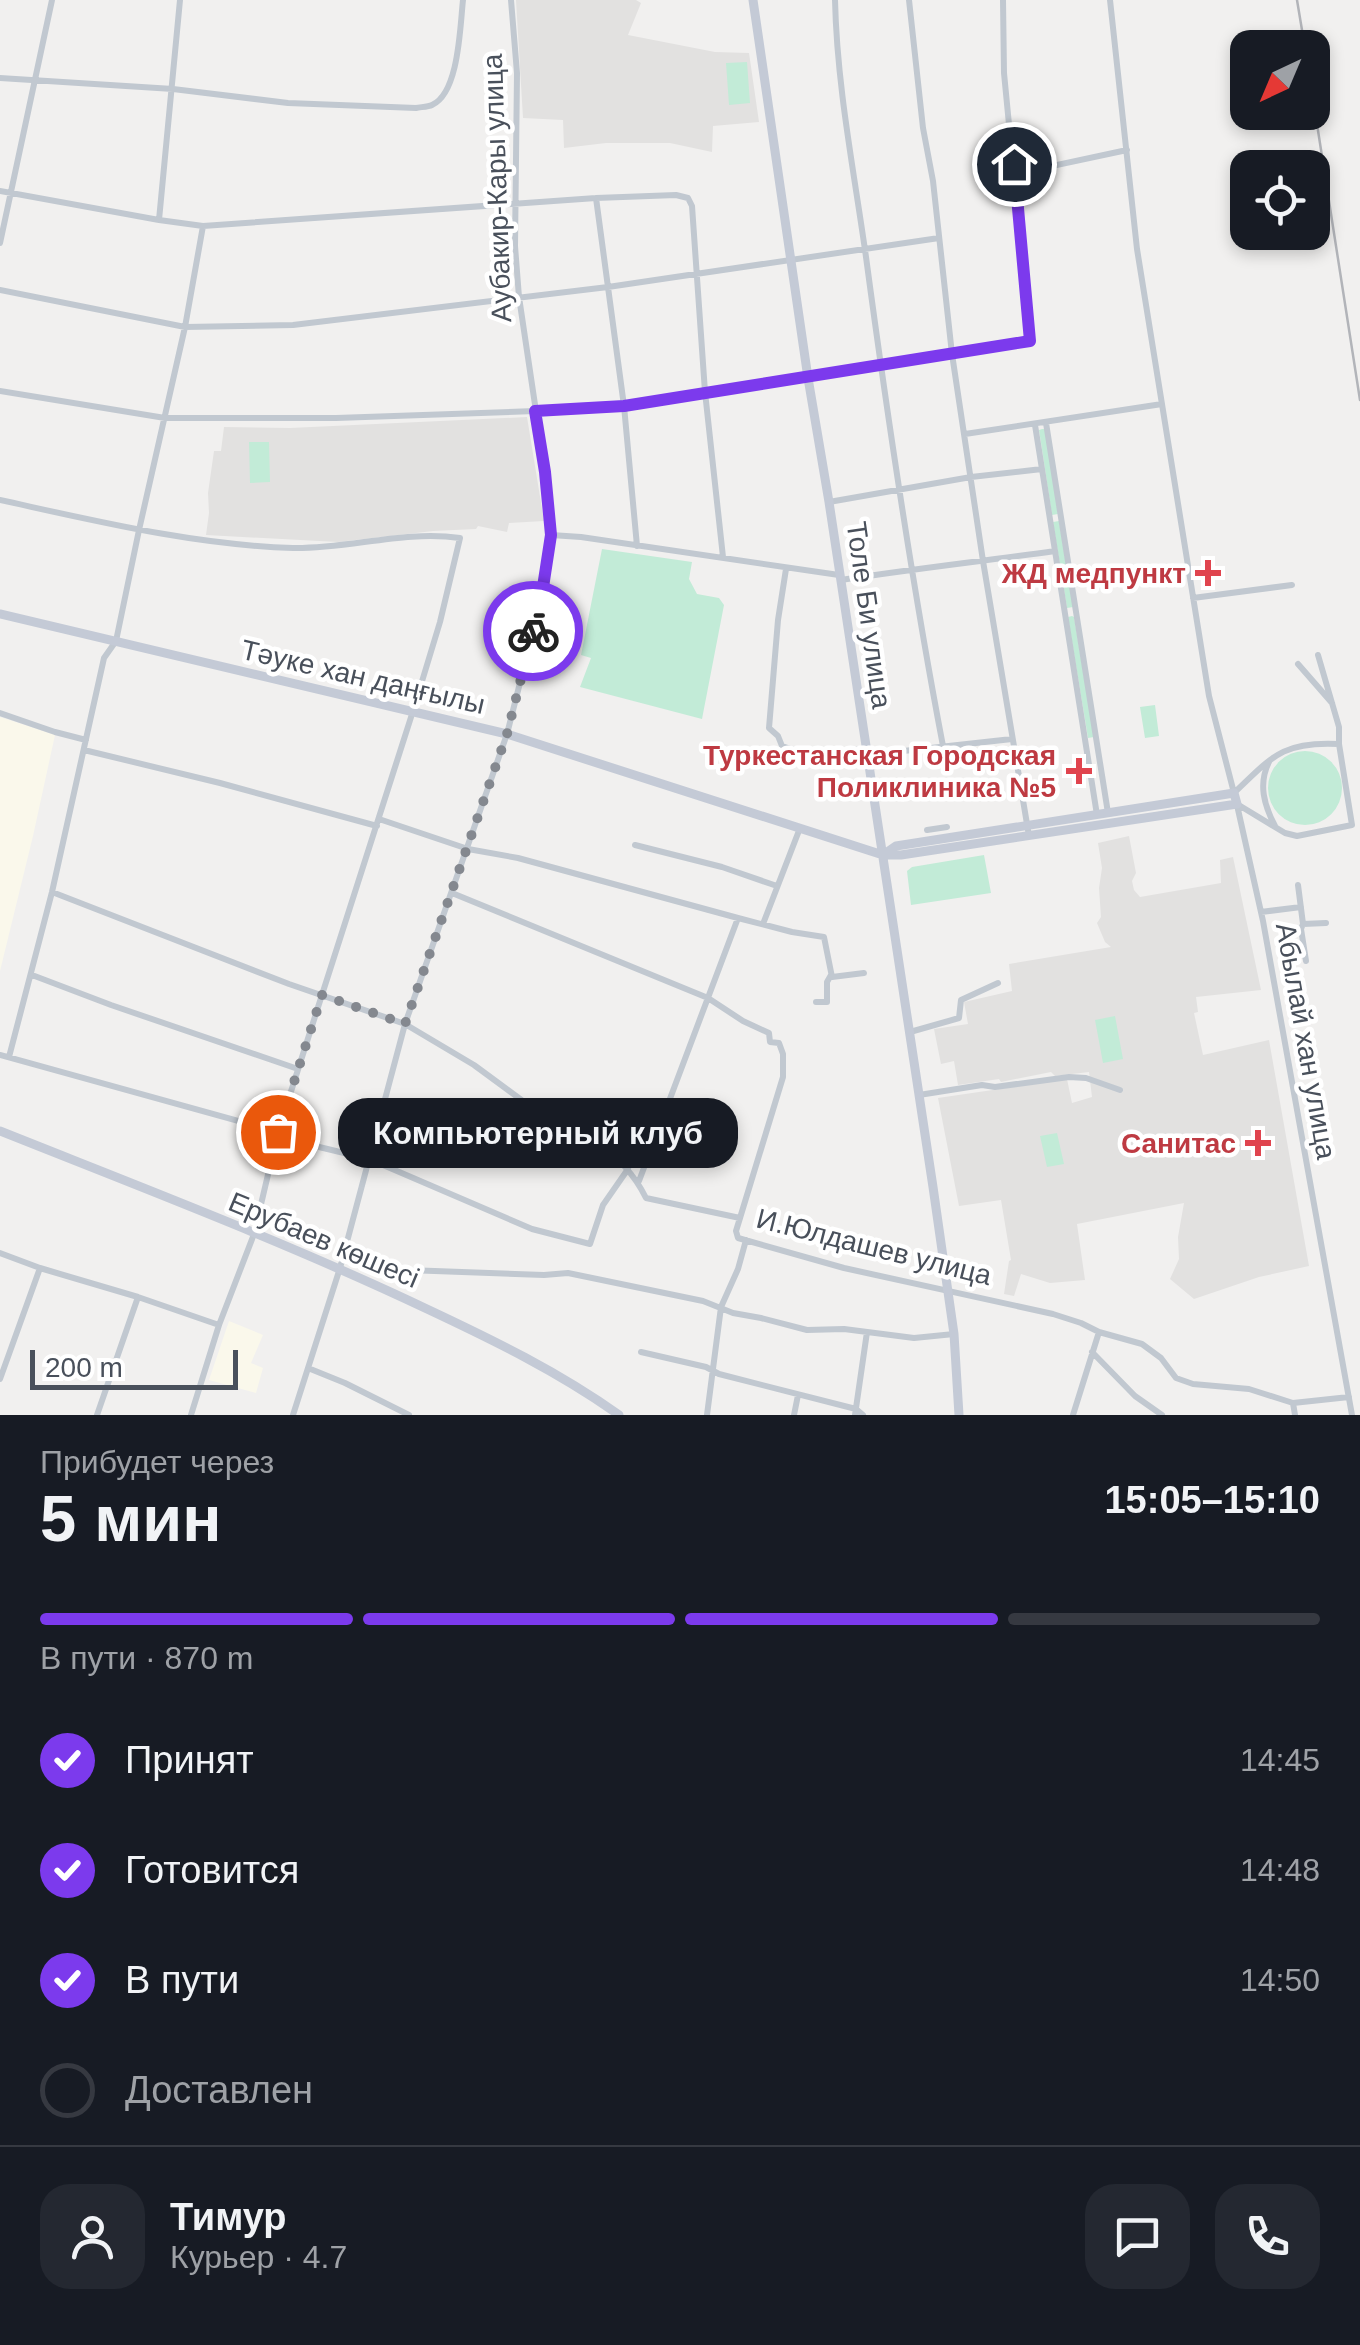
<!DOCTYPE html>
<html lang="ru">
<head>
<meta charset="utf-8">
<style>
	body { margin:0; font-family:Arial,sans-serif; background:#242831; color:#f1f3f6; height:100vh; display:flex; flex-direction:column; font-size:38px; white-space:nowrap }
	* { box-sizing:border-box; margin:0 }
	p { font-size:32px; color:#9ea1a6 }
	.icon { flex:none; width:55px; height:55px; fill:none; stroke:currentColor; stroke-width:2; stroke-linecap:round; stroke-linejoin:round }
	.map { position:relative; height:1415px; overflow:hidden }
	.details { display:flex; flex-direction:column; background:#171b24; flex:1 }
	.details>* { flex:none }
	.needle { width:65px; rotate:224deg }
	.buttons { position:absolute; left:1230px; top:30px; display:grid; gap:20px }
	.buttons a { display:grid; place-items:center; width:100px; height:100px; border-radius:20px; background:#171b24; box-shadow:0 5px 15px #0003; font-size:50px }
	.scale { position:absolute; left:30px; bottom:25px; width:208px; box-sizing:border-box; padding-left:10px; border:5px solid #49505b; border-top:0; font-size:28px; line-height:35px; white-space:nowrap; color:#49505b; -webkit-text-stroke:8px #fff; paint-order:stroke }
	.pin { position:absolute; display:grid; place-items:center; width:85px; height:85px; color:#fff; margin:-42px; border:5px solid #fff; border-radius:50%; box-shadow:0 2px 10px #0007 }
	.courier { position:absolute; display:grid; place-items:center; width:100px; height:100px; margin:-50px; border:8px solid #7c3aed; border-radius:50%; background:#fff; color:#222; box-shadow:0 2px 12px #0007 }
	.bubble { position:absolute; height:70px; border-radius:30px; background:#171b24; box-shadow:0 5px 15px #0003; font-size:32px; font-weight:700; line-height:70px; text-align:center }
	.overview em { font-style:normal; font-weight:700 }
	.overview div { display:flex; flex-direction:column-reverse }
	.overview { display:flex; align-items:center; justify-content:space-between; height:170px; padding:0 40px }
	h1 { font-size:65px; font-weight:700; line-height:75px }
	.bar { display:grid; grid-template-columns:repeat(4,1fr); gap:15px 10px; align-content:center; height:120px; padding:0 40px }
	.bar i { height:12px; border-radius:8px; background:#363941 }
	.bar .current { background:#7c3aed }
	.bar p { grid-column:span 4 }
	.line { display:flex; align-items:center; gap:25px; padding:0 40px; border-top:2px solid #363941 }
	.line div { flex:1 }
	.round { display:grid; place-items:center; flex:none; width:105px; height:105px; border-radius:30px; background:#242831 }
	ol { padding:0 40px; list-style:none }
	li { display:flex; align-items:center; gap:30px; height:110px }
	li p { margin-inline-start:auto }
	li .icon { padding:10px; border-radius:50%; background:#7c3aed; color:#fff; stroke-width:4 }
	li:last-child { color:#9ea1a6 }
	li i { width:55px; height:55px; border:5px solid #363941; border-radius:50% }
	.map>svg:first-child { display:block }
</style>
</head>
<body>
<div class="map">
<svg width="1360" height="1415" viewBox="0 0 1360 1415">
	<rect width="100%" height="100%" fill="#f1f0ef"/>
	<path fill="#faf8eb" d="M0 717 55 735 33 836 0 971Z
		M229 1321 263 1335 251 1363 263 1368 256 1393 209 1380Z"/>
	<path fill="#e2e1e0" d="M516 0H636L641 3 628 35 715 52 749 53 759 122 713 126 712 152 670 143H606L564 148 563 120 523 118Z
		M527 417 544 521 509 523 507 532 478 526 476 529 433 531 338 542 206 535 209 513 208 493 214 451H221L224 427 290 428Z
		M1129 836 1136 873 1132 881 1134 890 1140 897 1221 883 1220 860 1233 857 1261 990 1196 997 1198 1012 1194 1013 1203 1055 1269 1040 1309 1266 1259 1277 1194 1299 1170 1279 1179 1259 1178 1237 1184 1203 1077 1224 1085 1280 1050 1283 1021 1274 1014 1296 1004 1294 1009 1261 1011 1260 1001 1200 959 1206 938 1098 1067 1079 1072 1103 1092 1097 1089 1072 1055 1076 1051 1072 1001 1082 999 1079 958 1085 954 1061 941 1064 934 1029 968 1024 964 1002 1012 991 1009 964 1111 947 1105 942 1097 923 1101 917 1099 888 1102 868 1098 843Z"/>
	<path fill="#c2ebd7" d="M747 62 750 103 729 105 726 63Z
		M1042 429H1045L1058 514 1052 515 1039 430Z
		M249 442H269L270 482 250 483Z
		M1059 521 1073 607 1067 608 1053 522Z
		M602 549 692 562 689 579 697 594 719 598 724 605 702 719 580 687 591 658 581 655Z
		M1072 616 1074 617 1094 737 1088 738 1068 617Z
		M1155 705 1159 736 1145 738 1140 707Z
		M1268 788a37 37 0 1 1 74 0a37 37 0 1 1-74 0Z
		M984 855 991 893 911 905 907 871 912 867Z
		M1115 1016 1123 1059 1103 1063 1095 1020Z
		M1057 1133 1064 1164 1047 1167 1040 1136Z"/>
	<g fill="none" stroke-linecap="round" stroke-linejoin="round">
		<path stroke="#c1c8d0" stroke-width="6" d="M835 0C837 87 854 171 866 257 888 421 912 584 943 746
			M909 0 923 128 933 181 952 354 983 561 1029 836
			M1110 0 1137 249 1209 696 1234 793C1272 757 1282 741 1339 744L1352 825 1297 836 1285 833 1237 804
			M0 78 173 89 288 103 416 108C420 107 428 107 432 105 459 93 460 27 463 0
			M1015 174 1127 150
			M0 191 159 220 203 226 596 198 676 195 688 198 692 206 705 392 723 557
			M596 198 624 406 637 546
			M159 220 180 0
			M0 243 52 0
			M0 290 185 327 293 325 608 287 939 238
			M0 391 165 418H336L535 411 624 406 1030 341 1004 73 1003 0
			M1046 423 1108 813
			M1035 425 1097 815
			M965 434 1162 404
			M0 500C96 521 194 545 293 548 349 549 404 530 460 538L440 622 413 711 278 1132 254 1234 219 1325 191 1415
			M829 502 971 477 1042 469
			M551 535 581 537 839 575
			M786 569 778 620 769 728 778 736 782 746C808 757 839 754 866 748
			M841 580C912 569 984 561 1055 551
			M1193 598 1292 585
			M1318 655 1339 727V744
			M1298 664 1332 703
			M0 713 55 732 86 740
			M84 750 220 783 377 826
			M867 755 1012 739
			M1269 762C1258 784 1264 805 1275 826
			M1237 805 1263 921 1352 1415
			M379 819 468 849 518 858 738 918 792 932 824 937 832 977 864 973
			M927 830 947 827
			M635 845 722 867 777 886
			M1298 885 1303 924 1326 923
			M52 892 289 984 405 1024 474 1065 535 1110C545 1131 579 1135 597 1145 619 1157 635 1176 646 1198L740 1218 736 1231 738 1238 844 1268 1053 1314 1081 1323 1099 1332 1142 1344 1161 1358 1176 1378 1193 1384 1249 1389 1293 1403 1349 1397
			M452 893 708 998 743 1021 769 1033 770 1042 779 1043 783 1054V1077L740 1218
			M1261 912 1301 907
			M763 924 800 828
			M1303 924 1301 929 1306 961
			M32 975 111 1005 298 1069
			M816 1002H827V982L831 975
			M910 1032 959 1018 961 1000 998 983
			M0 1055 278 1132 315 1146 369 1159 532 1229 590 1244 603 1205 628 1169
			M9 1057 52 892 104 658 116 641 139 530 185 327 203 226
			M919 1095 982 1085 995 1087 1069 1077 1086 1078 1120 1090
			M639 1181 738 918
			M0 1253 40 1268 138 1297 219 1325
			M341 1259 374 1267 407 1270 544 1275 568 1273 703 1301 733 1313 761 1318 807 1330 844 1329 914 1338 954 1334
			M641 1352 706 1367 719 1374 856 1409 863 1415
			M1092 1352 1135 1396 1162 1415
			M308 1368 345 1383 409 1415
			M0 1379 40 1268
			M1293 1403 1295 1415
			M97 1415 138 1297
			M293 1415 340 1268 405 1024 507 734 541 600 551 535 545 472 519 297 515 246 517 73 511 0
			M707 1415 721 1307 738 1269 746 1240
			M794 1415 798 1395
			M855 1415 867 1332
			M1073 1415 1099 1332"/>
		<path stroke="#c4cad6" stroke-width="9" d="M753 0 808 378 829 502 933 1187 954 1334 959 1415
			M0 614 507 734 883 855H901L1237 804 1234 793 896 846 883 855
			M0 1131C143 1188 288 1243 427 1309 493 1340 559 1372 619 1415"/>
		<path stroke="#b2b4b9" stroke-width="2.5" d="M1297 0 1305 48
			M1312 92 1360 400"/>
	</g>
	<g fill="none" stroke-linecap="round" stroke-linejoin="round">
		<path stroke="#84888f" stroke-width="10" stroke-dasharray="0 18" d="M278 1132 322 995 405 1024 507 734 533 631"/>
		<path stroke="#7c3aed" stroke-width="12" d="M533 631 541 600 551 535 545 472 535 411 624 406 1030 341 1014 164"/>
	</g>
	<g fill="#e0444e" stroke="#fff" stroke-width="4">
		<path d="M1203 558h10v10h10v10h-10v10h-10v-10h-10v-10h10z"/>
		<path d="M1074 756h10v10h10v10h-10v10h-10v-10h-10v-10h10z"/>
		<path d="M1253 1128h10v10h10v10h-10v10h-10v-10h-10v-10h10z"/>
	</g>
	<g text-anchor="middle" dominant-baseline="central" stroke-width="9" stroke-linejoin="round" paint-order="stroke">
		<g font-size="28" fill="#49505b" stroke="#fff">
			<text transform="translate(497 188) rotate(-92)">Аубакир-Кары улица</text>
			<text transform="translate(869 615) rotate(82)">Толе Би улица</text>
			<text transform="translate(363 677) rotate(13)">Тәуке хан даңғылы</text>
			<text transform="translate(1306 1041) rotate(80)">Абылай хан улица</text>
			<text transform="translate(324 1240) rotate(23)">Ерубаев көшесі</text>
			<text transform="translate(874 1247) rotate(14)">И.Юлдашев улица</text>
		</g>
		<g font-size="28" font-weight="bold" fill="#be3a42" stroke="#fff" text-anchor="end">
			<text x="1186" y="573">ЖД медпункт</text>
			<text x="1056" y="755">Туркестанская Городская<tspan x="1056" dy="32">Поликлиника №5</tspan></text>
			<text x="1236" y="1143">Санитас</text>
		</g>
	</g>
</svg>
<div class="buttons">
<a><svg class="needle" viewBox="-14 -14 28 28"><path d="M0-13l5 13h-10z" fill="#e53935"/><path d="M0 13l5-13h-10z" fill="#9ea1a6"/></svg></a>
<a><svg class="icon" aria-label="locate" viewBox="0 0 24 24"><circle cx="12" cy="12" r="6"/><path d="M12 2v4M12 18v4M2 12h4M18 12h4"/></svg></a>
</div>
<div class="scale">200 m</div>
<div class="pin" style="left:278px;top:1132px;background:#ea580c"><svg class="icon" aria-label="bag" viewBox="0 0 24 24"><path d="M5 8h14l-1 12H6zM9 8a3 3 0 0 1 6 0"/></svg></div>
<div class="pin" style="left:1014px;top:164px;background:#1f2937"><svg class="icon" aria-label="home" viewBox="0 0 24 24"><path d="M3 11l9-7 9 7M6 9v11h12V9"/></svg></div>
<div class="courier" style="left:533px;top:631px"><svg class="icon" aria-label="bike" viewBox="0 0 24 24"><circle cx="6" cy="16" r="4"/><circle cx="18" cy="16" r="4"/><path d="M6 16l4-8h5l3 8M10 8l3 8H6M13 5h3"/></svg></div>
<div class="bubble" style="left:338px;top:1098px;width:400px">Компьютерный клуб</div>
</div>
<section class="details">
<div class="overview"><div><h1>5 мин</h1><p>Прибудет через</p></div><em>15:05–15:10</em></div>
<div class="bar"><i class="current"></i><i class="current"></i><i class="current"></i><i></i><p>В пути · 870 m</p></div>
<ol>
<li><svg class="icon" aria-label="check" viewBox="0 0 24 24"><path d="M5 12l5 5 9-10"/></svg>Принят<p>14:45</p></li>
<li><svg class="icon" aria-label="check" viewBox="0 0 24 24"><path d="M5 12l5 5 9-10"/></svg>Готовится<p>14:48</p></li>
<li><svg class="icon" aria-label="check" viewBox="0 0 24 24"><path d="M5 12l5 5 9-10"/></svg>В пути<p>14:50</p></li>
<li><i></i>Доставлен</li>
</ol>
<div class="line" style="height:180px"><a class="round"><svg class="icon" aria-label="person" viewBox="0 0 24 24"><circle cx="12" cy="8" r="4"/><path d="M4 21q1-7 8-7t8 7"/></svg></a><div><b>Тимур</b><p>Курьер · 4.7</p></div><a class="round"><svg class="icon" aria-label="chat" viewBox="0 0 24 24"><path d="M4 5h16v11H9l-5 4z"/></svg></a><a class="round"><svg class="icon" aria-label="phone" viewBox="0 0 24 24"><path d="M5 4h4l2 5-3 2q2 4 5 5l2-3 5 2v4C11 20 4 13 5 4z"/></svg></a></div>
</section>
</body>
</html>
